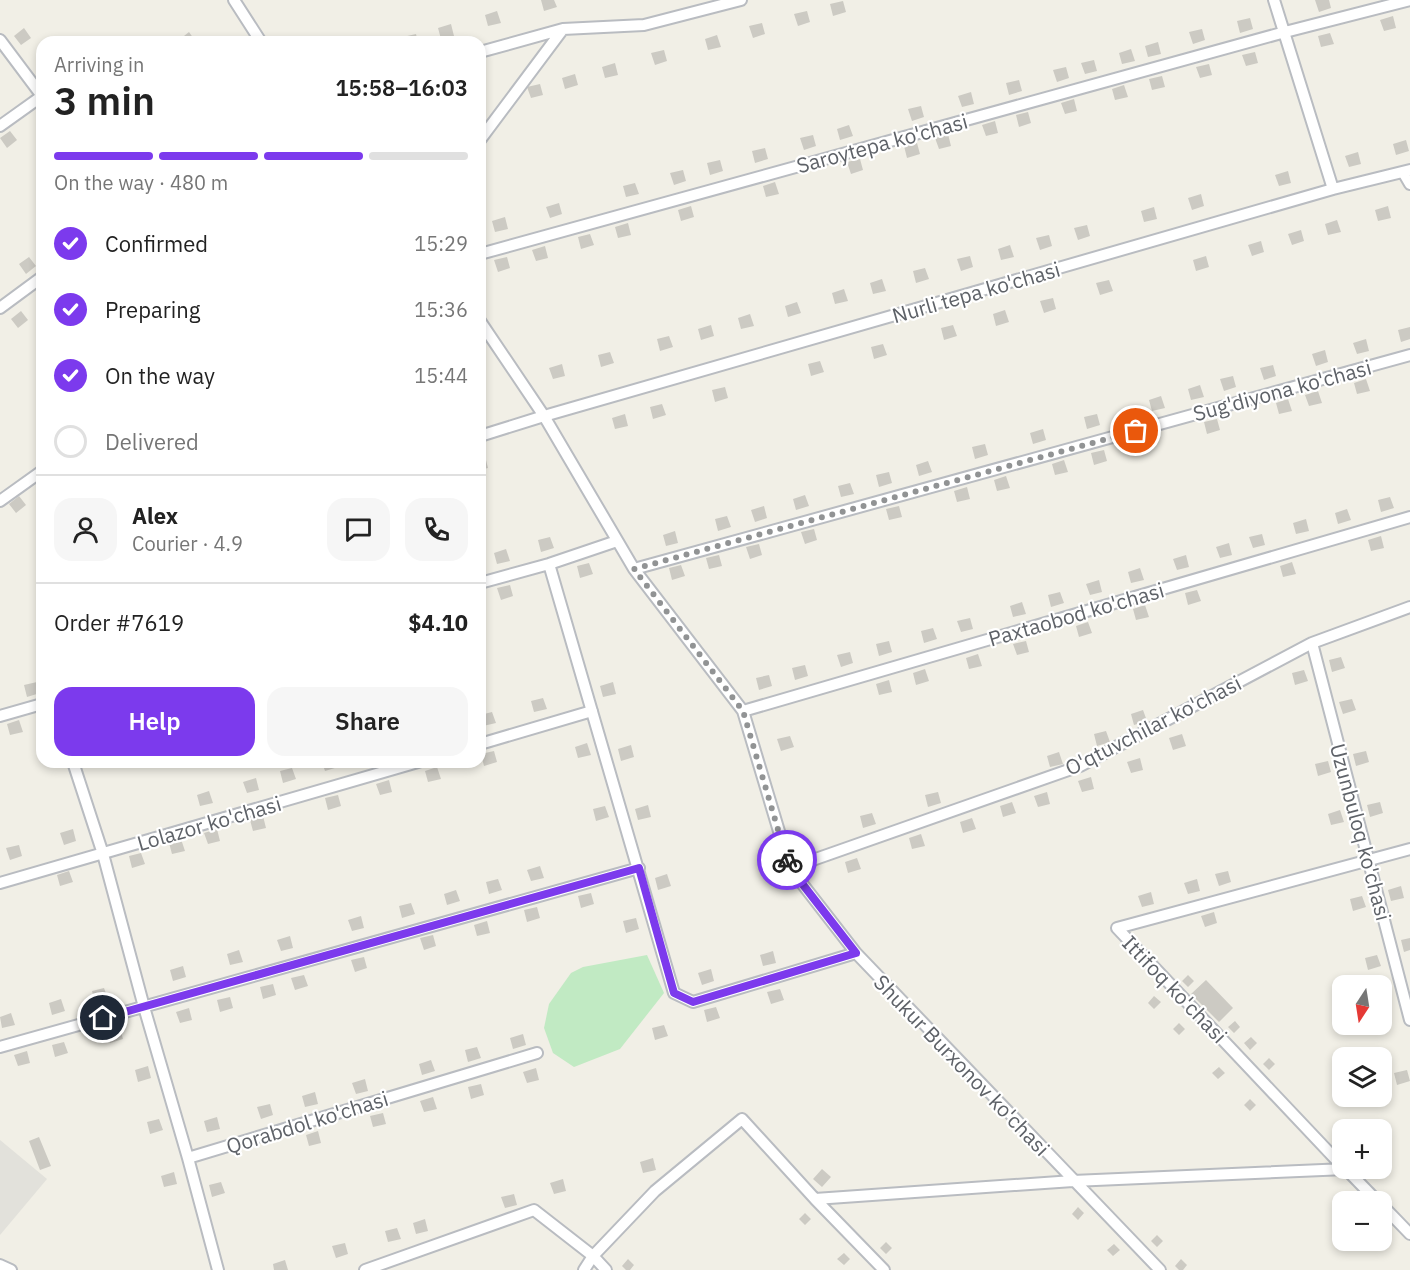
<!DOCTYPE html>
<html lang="en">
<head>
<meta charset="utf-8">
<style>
	body { margin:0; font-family:"IBM Plex Sans",sans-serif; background:#f6f6f6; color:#222; height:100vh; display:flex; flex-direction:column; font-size:22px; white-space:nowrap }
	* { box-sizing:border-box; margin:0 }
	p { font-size:20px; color:#767676 }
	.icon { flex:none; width:33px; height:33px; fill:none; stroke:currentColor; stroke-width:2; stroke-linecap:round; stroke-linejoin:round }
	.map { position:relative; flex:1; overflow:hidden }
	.sheet { position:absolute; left:36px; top:36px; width:450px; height:732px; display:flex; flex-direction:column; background:#fff; border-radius:18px; box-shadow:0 3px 9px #0003 }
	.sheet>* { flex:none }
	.needle { width:39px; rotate:192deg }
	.tools { position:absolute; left:1332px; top:975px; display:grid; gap:12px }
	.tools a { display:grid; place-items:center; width:60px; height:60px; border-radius:12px; background:#fff; box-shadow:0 3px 9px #0003; font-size:30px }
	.pin { position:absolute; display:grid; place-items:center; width:51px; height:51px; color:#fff; margin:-26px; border:3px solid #fff; border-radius:50%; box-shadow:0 2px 6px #0007 }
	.courier { position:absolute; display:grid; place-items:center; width:60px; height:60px; margin:-30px; border:4px solid #7c3aed; border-radius:50%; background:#fff; color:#222; box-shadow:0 2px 8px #0007 }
	.summary em { font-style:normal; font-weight:600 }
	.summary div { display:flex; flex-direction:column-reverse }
	.summary { display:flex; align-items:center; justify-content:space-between; height:102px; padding:0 18px }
	h1 { font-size:39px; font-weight:600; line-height:45px }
	.bar { display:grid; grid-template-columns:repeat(4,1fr); gap:9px 6px; align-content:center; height:72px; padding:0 18px }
	.bar i { height:8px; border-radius:4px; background:#e0e0e0 }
	.bar .on { background:#7c3aed }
	.bar p { grid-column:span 4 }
	.line { display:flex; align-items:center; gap:15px; padding:0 18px; border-top:2px solid #e0e0e0 }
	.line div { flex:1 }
	.round { display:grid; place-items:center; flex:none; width:63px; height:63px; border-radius:18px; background:#f6f6f6 }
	ol { padding:0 18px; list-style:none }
	li { display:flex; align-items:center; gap:18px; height:66px }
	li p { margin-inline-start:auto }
	li .icon { padding:6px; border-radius:50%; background:#7c3aed; color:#fff; stroke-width:4 }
	li:last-child { color:#767676 }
	li i { width:33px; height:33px; border:3px solid #e0e0e0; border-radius:50% }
	.cta { display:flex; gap:12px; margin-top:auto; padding:12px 18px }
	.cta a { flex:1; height:69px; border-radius:18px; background:#7c3aed; color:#fff; font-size:24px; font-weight:600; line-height:69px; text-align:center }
	.cta a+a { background:#f6f6f6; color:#222 }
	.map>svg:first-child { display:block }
</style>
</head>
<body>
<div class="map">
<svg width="1410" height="1270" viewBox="0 0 1410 1270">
	<rect width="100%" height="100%" fill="#f1efe6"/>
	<path fill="#e2e1db" d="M0 1140 47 1179 0 1235Z"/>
	<path fill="#c1eac3" d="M647 955 664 993 620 1049 574 1067 553 1053 544 1028 549 1004 571 973 583 967Z"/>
	<path fill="#cccac3" d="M541 0H554L557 7 544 11Z
		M1315 0H1329L1331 8 1319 12Z
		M843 1 846 12 833 16 830 4Z
		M497 11 501 23 488 26 485 15Z
		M807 11 810 22 798 26 794 14Z
		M1393 16 1396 28 1384 31 1380 20Z
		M1250 18 1253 29 1240 33 1237 21Z
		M762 23 765 34 753 38 749 26Z
		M451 24 454 36 441 39 438 28Z
		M24 28 31 38 21 45 14 36Z
		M1202 29 1205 40 1193 44 1189 32Z
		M189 32 196 42H180L179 40Z
		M1330 33 1334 44 1321 47 1318 36Z
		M416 34 418 42H405L403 37Z
		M717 35 721 47 708 50 705 39Z
		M1158 42 1161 54 1148 57 1145 46Z
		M1131 49 1135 61 1122 64 1119 53Z
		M664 50 667 61 655 65 651 53Z
		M1255 52 1258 63 1246 66 1242 55Z
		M1094 60 1097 71 1085 74 1081 63Z
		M615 63 618 75 605 78 602 67Z
		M1209 64 1212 75 1200 78 1196 67Z
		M1066 67 1069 78 1057 82 1053 70Z
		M575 74 578 85 565 89 562 78Z
		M1162 76 1165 87 1152 90 1149 79Z
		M1019 80 1022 91 1009 95 1006 83Z
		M540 84 543 95 531 98 527 87Z
		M1124 85 1128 97 1115 100 1112 89Z
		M971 92 974 104 962 107 958 96Z
		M1074 99 1077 111 1065 114 1061 103Z
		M921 106 924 117 912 121 908 109Z
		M1028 112 1031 123 1019 127 1016 115Z
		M995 121 998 133 986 136 982 125Z
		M849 125 853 136 840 140 837 129Z
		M10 131 17 140 7 148 0 138Z
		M948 134 951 146 939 149 935 138Z
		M813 135 816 146 804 150 800 138Z
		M1406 140 1409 151 1396 155 1393 144Z
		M917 143 920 154 907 158 904 146Z
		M765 148 768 159 755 163 752 151Z
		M1358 152 1361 164 1349 167 1345 156Z
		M860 159 863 170 851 174 847 162Z
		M720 160 723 171 710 175 707 163Z
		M683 170 686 181 674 185 670 173Z
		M1288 171 1291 183 1279 186 1275 175Z
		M775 182 779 194 766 197 763 186Z
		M635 183 639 194 626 197 623 186Z
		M1201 194 1204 206 1192 210 1188 198Z
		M559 203 562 214 550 218 546 207Z
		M691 206 694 217 681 221 678 210Z
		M1388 206 1391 218 1378 221 1375 210Z
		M1154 207 1157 219 1144 222 1141 211Z
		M505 217 508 229 495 232 492 221Z
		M1337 220 1341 232 1328 235 1325 224Z
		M628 223 631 235 618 238 615 227Z
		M1087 225 1090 236 1078 240 1074 228Z
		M1301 230 1304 241 1292 245 1288 234Z
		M590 234 594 245 581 249 578 237Z
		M1049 235 1052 246 1040 250 1036 238Z
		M1261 241 1264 252 1252 256 1248 245Z
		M1010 245 1014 257 1001 260 998 249Z
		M545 246 548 258 536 261 532 250Z
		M970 256 973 267 961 271 957 259Z
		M1206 256 1209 267 1196 271 1193 260Z
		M29 257 36 266 26 274 19 264Z
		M507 257 510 268 498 272 494 260Z
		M925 268 929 279 916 283 913 271Z
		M882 279 886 291 873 294 870 283Z
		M1109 280 1113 291 1100 295 1096 283Z
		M844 289 848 301 835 304 832 293Z
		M1053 298 1056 309 1044 313 1040 301Z
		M797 302 801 313 788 317 785 306Z
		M1005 310 1009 322 996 326 993 314Z
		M21 311 28 320 18 328 11 319Z
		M750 314 754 326 741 329 738 318Z
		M711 325 714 336 701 340 698 329Z
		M953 325 957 336 944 340 941 328Z
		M1410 327V339L1401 342 1398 330Z
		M669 336 673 347 660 351 657 339Z
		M1366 339 1369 351 1357 354 1353 343Z
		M883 344 887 355 874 359 871 347Z
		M1325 350 1328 362 1316 366 1312 354Z
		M610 352 614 363 601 367 598 355Z
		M820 361 824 372 811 376 808 364Z
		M562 364 565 376 553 379 549 368Z
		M1273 365 1276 376 1264 380 1260 368Z
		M1233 376 1236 387 1224 391 1220 379Z
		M1366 379 1370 391 1357 394 1354 383Z
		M1200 385 1204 397 1191 400 1188 389Z
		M725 387 728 398 715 402 712 390Z
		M1318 391 1322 403 1309 406 1305 395Z
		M1161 396 1165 408 1152 411 1149 400Z
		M1288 399 1292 411 1279 414 1276 403Z
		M662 404 666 415 653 419 650 407Z
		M625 414 628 426 615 429 612 418Z
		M1097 414 1100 425 1087 429 1084 417Z
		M1217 419 1220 430 1207 434 1204 422Z
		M1043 429 1046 440 1033 444 1030 433Z
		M1147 438 1150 449 1137 453 1134 441Z
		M985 444 988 455 975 459 972 447Z
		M1104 450 1107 461 1094 465 1091 453Z
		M485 456 488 468 480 470V458Z
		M1064 460 1068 472 1055 475 1052 464Z
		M928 461 932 472 919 476 916 465Z
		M889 472 892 483 879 487 876 475Z
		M1006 476 1010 488 997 491 994 480Z
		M850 483 854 494 841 497 838 486Z
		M967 487 970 499 957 502 954 491Z
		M805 495 809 506 796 510 793 499Z
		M19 496 26 505 16 513 9 504Z
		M1390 497 1394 508 1381 512 1378 500Z
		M764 506 767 518 755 522 751 510Z
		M899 506 902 517 889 520 886 509Z
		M1347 509 1351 520 1338 524 1335 513Z
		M727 516 731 527 718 531 715 519Z
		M1306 519 1309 531 1296 534 1293 523Z
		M814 529 817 540 805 544 801 532Z
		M675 531 678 543 666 546 663 535Z
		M1262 534 1265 545 1253 548 1249 537Z
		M1381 536 1384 548 1371 551 1368 540Z
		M550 537 554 548 541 552 538 540Z
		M1229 543 1232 555 1220 558 1216 547Z
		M759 544 762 555 750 559 746 547Z
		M506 549 510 561 497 564 494 553Z
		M719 555 722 566 709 569 706 558Z
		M1186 555 1189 567 1177 570 1173 559Z
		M1292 562 1296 574 1283 577 1280 566Z
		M589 563 593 574 580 578 577 566Z
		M681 565 685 576 672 580 669 568Z
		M1140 568 1144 580 1131 583 1128 572Z
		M1099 580 1102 592 1090 595 1086 584Z
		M510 585 513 596 501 600 497 588Z
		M1197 590 1201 601 1188 605 1185 593Z
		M1060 592 1064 603 1051 607 1048 595Z
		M1022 602 1026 614 1013 617 1010 606Z
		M1145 605 1149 617 1136 620 1133 609Z
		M970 618 973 629 961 632 957 621Z
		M1088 622 1092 633 1079 637 1076 626Z
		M933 628 937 639 924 643 921 631Z
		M889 641 892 652 879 656 876 644Z
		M1026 641 1029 652 1017 655 1013 644Z
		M850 652 853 663 841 667 837 655Z
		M978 654 982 666 969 669 966 658Z
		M1341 657 1345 668 1332 672 1329 660Z
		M805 665 808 676 795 680 792 668Z
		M925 669 929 681 916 685 913 673Z
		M1304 670 1308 681 1295 685 1292 673Z
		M769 675 772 686 759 690 756 678Z
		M889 680 892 692 879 695 876 684Z
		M37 682 40 693 27 697 24 685Z
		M613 682 616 694 603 697 600 686Z
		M543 698 547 709 534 712 531 701Z
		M1352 699 1356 710 1343 714 1339 702Z
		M1143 710 1147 721 1134 725 1131 714Z
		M492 712 496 723 483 726 480 715Z
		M19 720 23 732 10 735 7 724Z
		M1106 731 1110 742 1097 746 1094 734Z
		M1182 734 1186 746 1173 750 1169 738Z
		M790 736 794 747 781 751 777 739Z
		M587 743 591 755 578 758 575 747Z
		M631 745 634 757 621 761 618 749Z
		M494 751 497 762 484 766 481 754Z
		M1366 751 1369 762 1356 766 1353 754Z
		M1059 752 1063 764 1050 767 1047 756Z
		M1140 758 1143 770 1131 773 1127 762Z
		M1328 761 1331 772 1318 776 1315 764Z
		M322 762H336L338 767 325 771Z
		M437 767 441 779 428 782 425 771Z
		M292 768 296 779 283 783 280 771Z
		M1091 777 1094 789 1082 792 1078 781Z
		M256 778 259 790 247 793 243 782Z
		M389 780 392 792 380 795 376 784Z
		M209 791 213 803 200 806 197 795Z
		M938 792 941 803 928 807 925 795Z
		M1047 792 1050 804 1038 807 1034 796Z
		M338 795 341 806 328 810 325 798Z
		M1012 802 1016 813 1003 817 1000 806Z
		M1380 802 1383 813 1370 817 1367 805Z
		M648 805 651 817 638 820 635 809Z
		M605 806 609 817 596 821 593 809Z
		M1340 810 1344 822 1331 825 1328 814Z
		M872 813 876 824 863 828 860 816Z
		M263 816 266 828 253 831 250 820Z
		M972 818 976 829 963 833 960 822Z
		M73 829 76 841 64 845 60 833Z
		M217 829 220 841 208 844 204 833Z
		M921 834 925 846 912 849 909 838Z
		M181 839 185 851 172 854 169 843Z
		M19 845 22 856 10 860 6 848Z
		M141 853 145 864 132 868 129 856Z
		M857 858 861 869 848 873 845 862Z
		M540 866 544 878 531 881 527 870Z
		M69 871 73 882 60 886 57 875Z
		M1228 871 1231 882 1219 886 1215 874Z
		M667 874 671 886 658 890 655 878Z
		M498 879 502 890 489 894 486 882Z
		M1197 879 1200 891 1188 894 1184 883Z
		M1401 886 1404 898 1391 901 1388 890Z
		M456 890 460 901 447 905 444 894Z
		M1151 892 1154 904 1142 907 1138 896Z
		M591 893 594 904 581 908 578 896Z
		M1362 896 1366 907 1353 911 1350 899Z
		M411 903 415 914 402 918 399 906Z
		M537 907 540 918 527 922 524 910Z
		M1214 912 1217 923 1205 927 1201 916Z
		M361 916 364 928 352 931 348 920Z
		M636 918 639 929 626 933 623 921Z
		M487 921 490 933 477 936 474 925Z
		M433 935 436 946 424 950 420 938Z
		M290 936 293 948 281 951 277 940Z
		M1410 938V950L1404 952 1401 940Z
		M239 950 243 962 230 965 227 954Z
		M773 951 776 963 763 966 760 955Z
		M1377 955 1381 966 1368 970 1365 958Z
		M364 957 367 968 355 972 351 960Z
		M183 966 186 977 173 981 170 970Z
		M711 969 714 981 702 985 698 973Z
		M304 975 308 986 295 990 291 978Z
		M1188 975 1194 981 1188 987 1182 981Z
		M1206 980 1233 1008 1219 1022 1191 994Z
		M273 984 276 995 263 999 260 987Z
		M104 988 108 999 95 1003 92 991Z
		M780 989 784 1000 771 1004 767 992Z
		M1154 996 1161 1002 1154 1009 1148 1003Z
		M230 997 233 1008 220 1012 217 1000Z
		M61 999 65 1011 52 1015 49 1003Z
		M1389 1000 1392 1011 1382 1014V1002Z
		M716 1007 720 1018 707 1022 704 1010Z
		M189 1008 192 1020 180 1023 176 1012Z
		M11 1013 15 1025 2 1028 0 1017Z
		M1235 1021 1240 1027 1234 1033 1228 1027Z
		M1179 1023 1185 1029 1179 1035 1173 1029Z
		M664 1025 668 1036 655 1040 652 1028Z
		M120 1028 123 1039 110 1043 107 1031Z
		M523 1034 526 1045 513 1049 510 1038Z
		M1251 1037 1257 1043 1250 1050 1244 1043Z
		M64 1042 68 1053 55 1057 52 1045Z
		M477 1047 481 1058 468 1062 465 1050Z
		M27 1051 30 1063 18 1066 14 1055Z
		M1269 1058 1275 1064 1269 1070 1263 1064Z
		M431 1060 435 1071 422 1075 419 1064Z
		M148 1066 151 1078 138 1082 135 1070Z
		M1219 1067 1225 1073 1218 1079 1212 1073Z
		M536 1068 539 1080 527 1083 523 1072Z
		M1407 1070 1410 1081 1397 1085 1394 1073Z
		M365 1079 368 1091 356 1094 352 1083Z
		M481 1084 484 1095 471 1099 468 1087Z
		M315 1092 318 1104 305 1107 302 1096Z
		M433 1097 437 1109 424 1112 420 1101Z
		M1250 1099 1256 1105 1250 1111 1244 1105Z
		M270 1104 273 1115 261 1119 257 1107Z
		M383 1113 386 1124 373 1127 370 1116Z
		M217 1117 220 1129 207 1132 204 1121Z
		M159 1119 163 1130 150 1134 147 1122Z
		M318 1131 321 1143 309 1146 306 1135Z
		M39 1137 51 1166 40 1170 29 1141Z
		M653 1158 656 1170 643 1173 640 1162Z
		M822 1169 831 1177 822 1187 813 1179Z
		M174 1172 177 1184 164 1187 161 1176Z
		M563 1179 566 1191 554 1194 550 1183Z
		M221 1182 225 1193 212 1197 209 1185Z
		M514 1194 517 1205 505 1208 501 1197Z
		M1078 1207 1084 1213 1078 1220 1072 1214Z
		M805 1213 811 1219 805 1225 799 1219Z
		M425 1219 428 1231 416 1234 413 1223Z
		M397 1228 401 1239 388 1242 385 1231Z
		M1157 1235 1163 1241 1157 1247 1151 1241Z
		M886 1242 892 1248 886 1254 880 1248Z
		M345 1243 348 1254 336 1258 332 1246Z
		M1114 1244 1120 1250 1113 1256 1107 1250Z
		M844 1253 850 1259 844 1265 837 1259Z
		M628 1259 634 1265 630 1270H626L622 1266Z
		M1181 1259 1187 1265 1183 1270H1179L1175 1266Z
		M285 1260 288 1270H274L273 1264Z"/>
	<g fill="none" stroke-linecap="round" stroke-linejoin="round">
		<defs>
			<path id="minor" d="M234 0 261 42
				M1274 0 1333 189
				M0 40 42 96
				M480 52 563 29 644 25 741 0
				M0 126 42 96
				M480 140 563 29
				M1403 172 1410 184
				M480 254 1285 32 1410 0
				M0 308 42 277
				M480 321 544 416 634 569 743 711 790 868 856 953 1160 1270
				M480 436 544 416 1333 189 1410 170
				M0 501 42 471
				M549 564 674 993 693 1002 856 953
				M634 569 1410 355
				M480 583 549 564 617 541
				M1312 643 1410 1020
				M743 711 1410 517
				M0 716 42 704
				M480 744 592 711
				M73 762 103 854 144 1007 188 1158 218 1270
				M790 868 1080 766 1312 643 1410 607
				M0 883 418 762
				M0 1047 639 868
				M188 1158 537 1053
				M1342 1166 1117 928 1410 849
				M1345 1168 1378 1202
				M815 1199 1073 1181 1346 1169
				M1382 1205 1410 1234
				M0 1265 11 1270
				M365 1270 534 1210 593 1256 606 1270
				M584 1270 593 1256 655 1191 742 1119 815 1199 884 1270"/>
		</defs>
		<use href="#minor" stroke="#b9bcc1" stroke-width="14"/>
		<use href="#minor" stroke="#fff" stroke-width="10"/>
	</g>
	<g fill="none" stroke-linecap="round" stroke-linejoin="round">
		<path stroke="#919394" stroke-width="6" stroke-dasharray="0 10.8" d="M787 860 743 711 634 569 1136 431"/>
		<path stroke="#7c3aed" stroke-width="8" d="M103 1018 639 868 674 993 693 1002 856 953 790 868 787 860"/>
	</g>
	<g text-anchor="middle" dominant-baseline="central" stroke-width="4.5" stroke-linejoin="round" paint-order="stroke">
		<g font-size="21" fill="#5e6268" stroke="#fff">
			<text transform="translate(882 143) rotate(-15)">Saroytepa ko'chasi</text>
			<text transform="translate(976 292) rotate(-16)">Nurli tepa ko'chasi</text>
			<text transform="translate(1282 390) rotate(-15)">Sug'diyona ko'chasi</text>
			<text transform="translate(1076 614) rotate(-16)">Paxtaobod ko'chasi</text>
			<text transform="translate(1153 725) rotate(-27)">O'qtuvchilar ko'chasi</text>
			<text transform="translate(209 823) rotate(-16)">Lolazor ko'chasi</text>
			<text transform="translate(1361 832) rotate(75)">Uzunbuloq ko'chasi</text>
			<text transform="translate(1175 989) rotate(46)">Ittifoq ko'chasi</text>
			<text transform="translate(962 1065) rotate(46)">Shukur Burxonov ko'chasi</text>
			<text transform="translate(307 1122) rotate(-17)">Qorabdol ko'chasi</text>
		</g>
	</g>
</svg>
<div class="tools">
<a><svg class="needle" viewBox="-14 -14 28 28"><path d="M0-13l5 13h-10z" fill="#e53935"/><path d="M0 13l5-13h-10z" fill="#767676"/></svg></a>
<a><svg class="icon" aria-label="layers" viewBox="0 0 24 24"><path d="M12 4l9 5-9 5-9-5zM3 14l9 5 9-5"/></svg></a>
<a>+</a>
<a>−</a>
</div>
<div class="pin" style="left:1136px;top:431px;background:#ea580c"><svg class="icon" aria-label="bag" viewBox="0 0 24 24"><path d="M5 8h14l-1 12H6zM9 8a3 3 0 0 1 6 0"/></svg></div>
<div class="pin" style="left:103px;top:1018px;background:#1f2937"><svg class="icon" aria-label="home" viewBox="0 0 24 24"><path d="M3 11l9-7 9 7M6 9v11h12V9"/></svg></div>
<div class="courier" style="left:787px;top:860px"><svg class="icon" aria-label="bike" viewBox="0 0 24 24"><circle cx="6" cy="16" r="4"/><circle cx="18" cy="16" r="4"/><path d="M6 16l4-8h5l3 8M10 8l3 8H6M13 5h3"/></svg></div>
<section class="sheet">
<div class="summary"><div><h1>3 min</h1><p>Arriving in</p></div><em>15:58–16:03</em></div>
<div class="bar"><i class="on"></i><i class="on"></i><i class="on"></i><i></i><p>On the way · 480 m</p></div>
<ol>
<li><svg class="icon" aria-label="check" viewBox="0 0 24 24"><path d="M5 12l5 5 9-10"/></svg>Confirmed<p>15:29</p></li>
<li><svg class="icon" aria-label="check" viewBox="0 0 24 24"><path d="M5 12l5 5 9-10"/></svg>Preparing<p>15:36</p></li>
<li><svg class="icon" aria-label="check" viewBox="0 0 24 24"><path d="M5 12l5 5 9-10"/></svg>On the way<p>15:44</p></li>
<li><i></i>Delivered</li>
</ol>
<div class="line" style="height:108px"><a class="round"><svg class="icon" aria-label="person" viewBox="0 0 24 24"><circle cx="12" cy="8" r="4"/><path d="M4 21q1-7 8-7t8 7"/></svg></a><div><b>Alex</b><p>Courier · 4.9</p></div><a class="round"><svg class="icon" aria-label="chat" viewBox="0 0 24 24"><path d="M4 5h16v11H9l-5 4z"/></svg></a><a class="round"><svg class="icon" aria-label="phone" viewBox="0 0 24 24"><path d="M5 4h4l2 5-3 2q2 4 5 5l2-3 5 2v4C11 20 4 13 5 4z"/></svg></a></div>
<div class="line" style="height:78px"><div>Order #7619</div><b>$4.10</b></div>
<div class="cta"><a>Help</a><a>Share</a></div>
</section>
</div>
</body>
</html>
